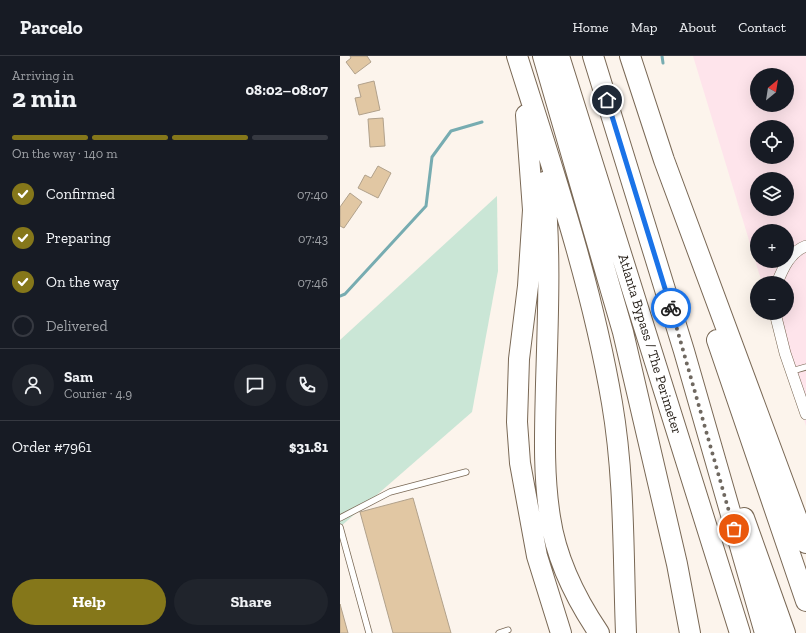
<!DOCTYPE html>
<html lang="en">
<head>
<meta charset="utf-8">
<style>
	body { margin:0; font-family:"Zilla Slab",serif; background:#20242c; color:#f1f3f6; height:100vh; display:flex; flex-direction:column; font-size:15px; white-space:nowrap }
	* { box-sizing:border-box; margin:0 }
	p { font-size:13px; color:#9ea1a6 }
	.icon { flex:none; width:22px; height:22px; fill:none; stroke:currentColor; stroke-width:2; stroke-linecap:round; stroke-linejoin:round }
	.map { position:relative; flex:1; overflow:hidden }
	.panel { display:flex; flex-direction:column; background:#171b24; width:340px }
	.panel>* { flex:none }
	.needle { width:26px; rotate:30deg }
	.tools { position:absolute; left:410px; top:12px; display:grid; gap:8px }
	.tools a { display:grid; place-items:center; width:44px; height:44px; border-radius:50%; background:#171b24; box-shadow:0 4px 16px #0002; font-size:20px }
	.pin { position:absolute; display:grid; place-items:center; width:34px; height:34px; color:#fff; margin:-17px; border:2px solid #fff; border-radius:50%; box-shadow:0 1px 4px #0007 }
	.courier { position:absolute; display:grid; place-items:center; width:40px; height:40px; margin:-20px; border:3px solid #1a73e8; border-radius:50%; background:#fff; color:#222; box-shadow:0 1px 5px #0007 }
	.headline em { font-style:normal; font-weight:700 }
	.headline div { display:flex; flex-direction:column-reverse }
	.headline { display:flex; align-items:center; justify-content:space-between; height:68px; padding:0 12px }
	h1 { font-size:26px; font-weight:700; line-height:30px }
	.bar { display:grid; grid-template-columns:repeat(4,1fr); gap:6px 4px; align-content:center; height:48px; padding:0 12px }
	.bar i { height:5px; border-radius:3px; background:#363941 }
	.bar .selected { background:#85771a }
	.bar p { grid-column:span 4 }
	.line { display:flex; align-items:center; gap:10px; padding:0 12px; border-top:1px solid #363941 }
	.line div { flex:1 }
	.round { display:grid; place-items:center; flex:none; width:42px; height:42px; border-radius:21px; background:#20242c }
	ol { padding:0 12px; list-style:none }
	li { display:flex; align-items:center; gap:12px; height:44px }
	li p { margin-inline-start:auto }
	li .icon { padding:4px; border-radius:50%; background:#85771a; color:#fff; stroke-width:4 }
	li:last-child { color:#9ea1a6 }
	li i { width:22px; height:22px; border:2px solid #363941; border-radius:50% }
	.cta { display:flex; gap:8px; margin-top:auto; padding:8px 12px }
	.cta a { flex:1; height:46px; border-radius:24px; background:#85771a; color:#fff; font-size:16px; font-weight:700; line-height:46px; text-align:center }
	.cta a+a { background:#20242c; color:#f1f3f6 }
	header { display:flex; align-items:center; gap:24px; box-sizing:border-box; height:56px; padding:0 20px; background:#171b24; border-bottom:1px solid #363941 }
	header strong { font-size:19px }
	nav { display:flex; gap:22px; margin-inline-start:auto; font-size:14px }
	main { display:flex; flex:1; min-height:0 }
	.map>svg:first-child { display:block }
</style>
</head>
<body>
<header>
<strong>Parcelo</strong>
<nav><a>Home</a><a>Map</a><a>About</a><a>Contact</a></nav>
</header>
<main>
<section class="panel">
<div class="headline"><div><h1>2 min</h1><p>Arriving in</p></div><em>08:02–08:07</em></div>
<div class="bar"><i class="selected"></i><i class="selected"></i><i class="selected"></i><i></i><p>On the way · 140 m</p></div>
<ol>
<li><svg class="icon" aria-label="check" viewBox="0 0 24 24"><path d="M5 12l5 5 9-10"/></svg>Confirmed<p>07:40</p></li>
<li><svg class="icon" aria-label="check" viewBox="0 0 24 24"><path d="M5 12l5 5 9-10"/></svg>Preparing<p>07:43</p></li>
<li><svg class="icon" aria-label="check" viewBox="0 0 24 24"><path d="M5 12l5 5 9-10"/></svg>On the way<p>07:46</p></li>
<li><i></i>Delivered</li>
</ol>
<div class="line" style="height:72px"><a class="round"><svg class="icon" aria-label="person" viewBox="0 0 24 24"><circle cx="12" cy="8" r="4"/><path d="M4 21q1-7 8-7t8 7"/></svg></a><div><b>Sam</b><p>Courier · 4.9</p></div><a class="round"><svg class="icon" aria-label="chat" viewBox="0 0 24 24"><path d="M4 5h16v11H9l-5 4z"/></svg></a><a class="round"><svg class="icon" aria-label="phone" viewBox="0 0 24 24"><path d="M5 4h4l2 5-3 2q2 4 5 5l2-3 5 2v4C11 20 4 13 5 4z"/></svg></a></div>
<div class="line" style="height:52px"><div>Order #7961</div><b>$31.81</b></div>
<div class="cta"><a>Help</a><a>Share</a></div>
</section>
<div class="map">
<svg width="466" height="577" viewBox="0 0 466 577">
	<rect width="100%" height="100%" fill="#fcf4ec"/>
	<path fill="#fee4eb" fill-rule="evenodd" d="M353 0H466V370L431 257H447V227H422ZM417 19H447V49H417ZM417 71H447V101H417ZM417 123H447V153H417ZM417 175H447V205H417Z"/>
	<path fill="#cae6d6" d="M157 140 158 215 132 356 0 471V284Z"/>
	<g fill="none" stroke-linecap="round" stroke-linejoin="round">
		<path stroke="#77acb1" stroke-width="3" d="M322 0 323 7
			M0 240 5 238 86 150 92 101 111 75 142 66"/>
	</g>
	<path fill="#e1c7a3" stroke="#b1a18b" d="M10 0H27L31 6 15 18 6 6 11 2Z
		M34 25 40 54 19 59 15 42 21 41 18 29Z
		M43 62 45 90 30 91 28 63Z
		M38 110 51 117 38 142 18 132 25 119 31 122Z
		M10 137 22 146 4 172 0 170V151Z
		M73 442 111 577H53L20 456Z
		M0 548 8 577H0Z"/>
	<g fill="none" stroke-linecap="round" stroke-linejoin="round">
		<defs>
			<path id="service" d="M452 315 466 311
				M0 462 50 436 126 416
				M0 471 29 577
				M159 577 168 574"/>
			<path id="minor" d="M437 227C443 212 450 196 466 190
				M435 257 445 297 466 358"/>
			<path id="motorway" d="M177 0C213 114 252 229 272 347 285 423 283 501 286 577
				M203 0 283 276 337 508 350 577
				M219 0 400 577
				M253 0 344 295 425 577
				M290 0 324 104 466 487
				M186 59 193 154 188 230 179 303 177 366 180 407 197 500 221 577
				M204 126C211 193 208 260 206 328 205 373 203 417 210 461 216 502 236 543 259 577
				M377 284 466 545
				M404 462 445 577"/>
		</defs>
		<use href="#service" stroke="#796855" stroke-width="7"/>
		<use href="#minor" stroke="#796855" stroke-width="12"/>
		<use href="#motorway" stroke="#796855" stroke-width="22"/>
		<use href="#service" stroke="#fff" stroke-width="5.5"/>
		<use href="#minor" stroke="#fff" stroke-width="11"/>
		<use href="#motorway" stroke="#fff" stroke-width="20"/>
	</g>
	<g fill="none" stroke-linecap="round" stroke-linejoin="round">
		<path stroke="#6f6860" stroke-width="4" stroke-dasharray="0 7.2" d="M331 252 394 473"/>
		<path stroke="#1a73e8" stroke-width="5" d="M267 44 331 252"/>
	</g>
	<g text-anchor="middle" dominant-baseline="central" stroke-width="4" stroke-linejoin="round" paint-order="stroke">
		<g font-size="14" fill="#231c15" stroke="#fff">
			<text transform="translate(310 288) rotate(73)">Atlanta Bypass / The Perimeter</text>
		</g>
	</g>
</svg>
<div class="tools">
<a><svg class="needle" viewBox="-14 -14 28 28"><path d="M0-13l5 13h-10z" fill="#e53935"/><path d="M0 13l5-13h-10z" fill="#9ea1a6"/></svg></a>
<a><svg class="icon" aria-label="locate" viewBox="0 0 24 24"><circle cx="12" cy="12" r="6"/><path d="M12 2v4M12 18v4M2 12h4M18 12h4"/></svg></a>
<a><svg class="icon" aria-label="layers" viewBox="0 0 24 24"><path d="M12 4l9 5-9 5-9-5zM3 14l9 5 9-5"/></svg></a>
<a>+</a>
<a>−</a>
</div>
<div class="pin" style="left:394px;top:473px;background:#ea580c"><svg class="icon" aria-label="bag" viewBox="0 0 24 24"><path d="M5 8h14l-1 12H6zM9 8a3 3 0 0 1 6 0"/></svg></div>
<div class="pin" style="left:267px;top:44px;background:#1f2937"><svg class="icon" aria-label="home" viewBox="0 0 24 24"><path d="M3 11l9-7 9 7M6 9v11h12V9"/></svg></div>
<div class="courier" style="left:331px;top:252px"><svg class="icon" aria-label="bike" viewBox="0 0 24 24"><circle cx="6" cy="16" r="4"/><circle cx="18" cy="16" r="4"/><path d="M6 16l4-8h5l3 8M10 8l3 8H6M13 5h3"/></svg></div>
</div>
</main>
</body>
</html>
